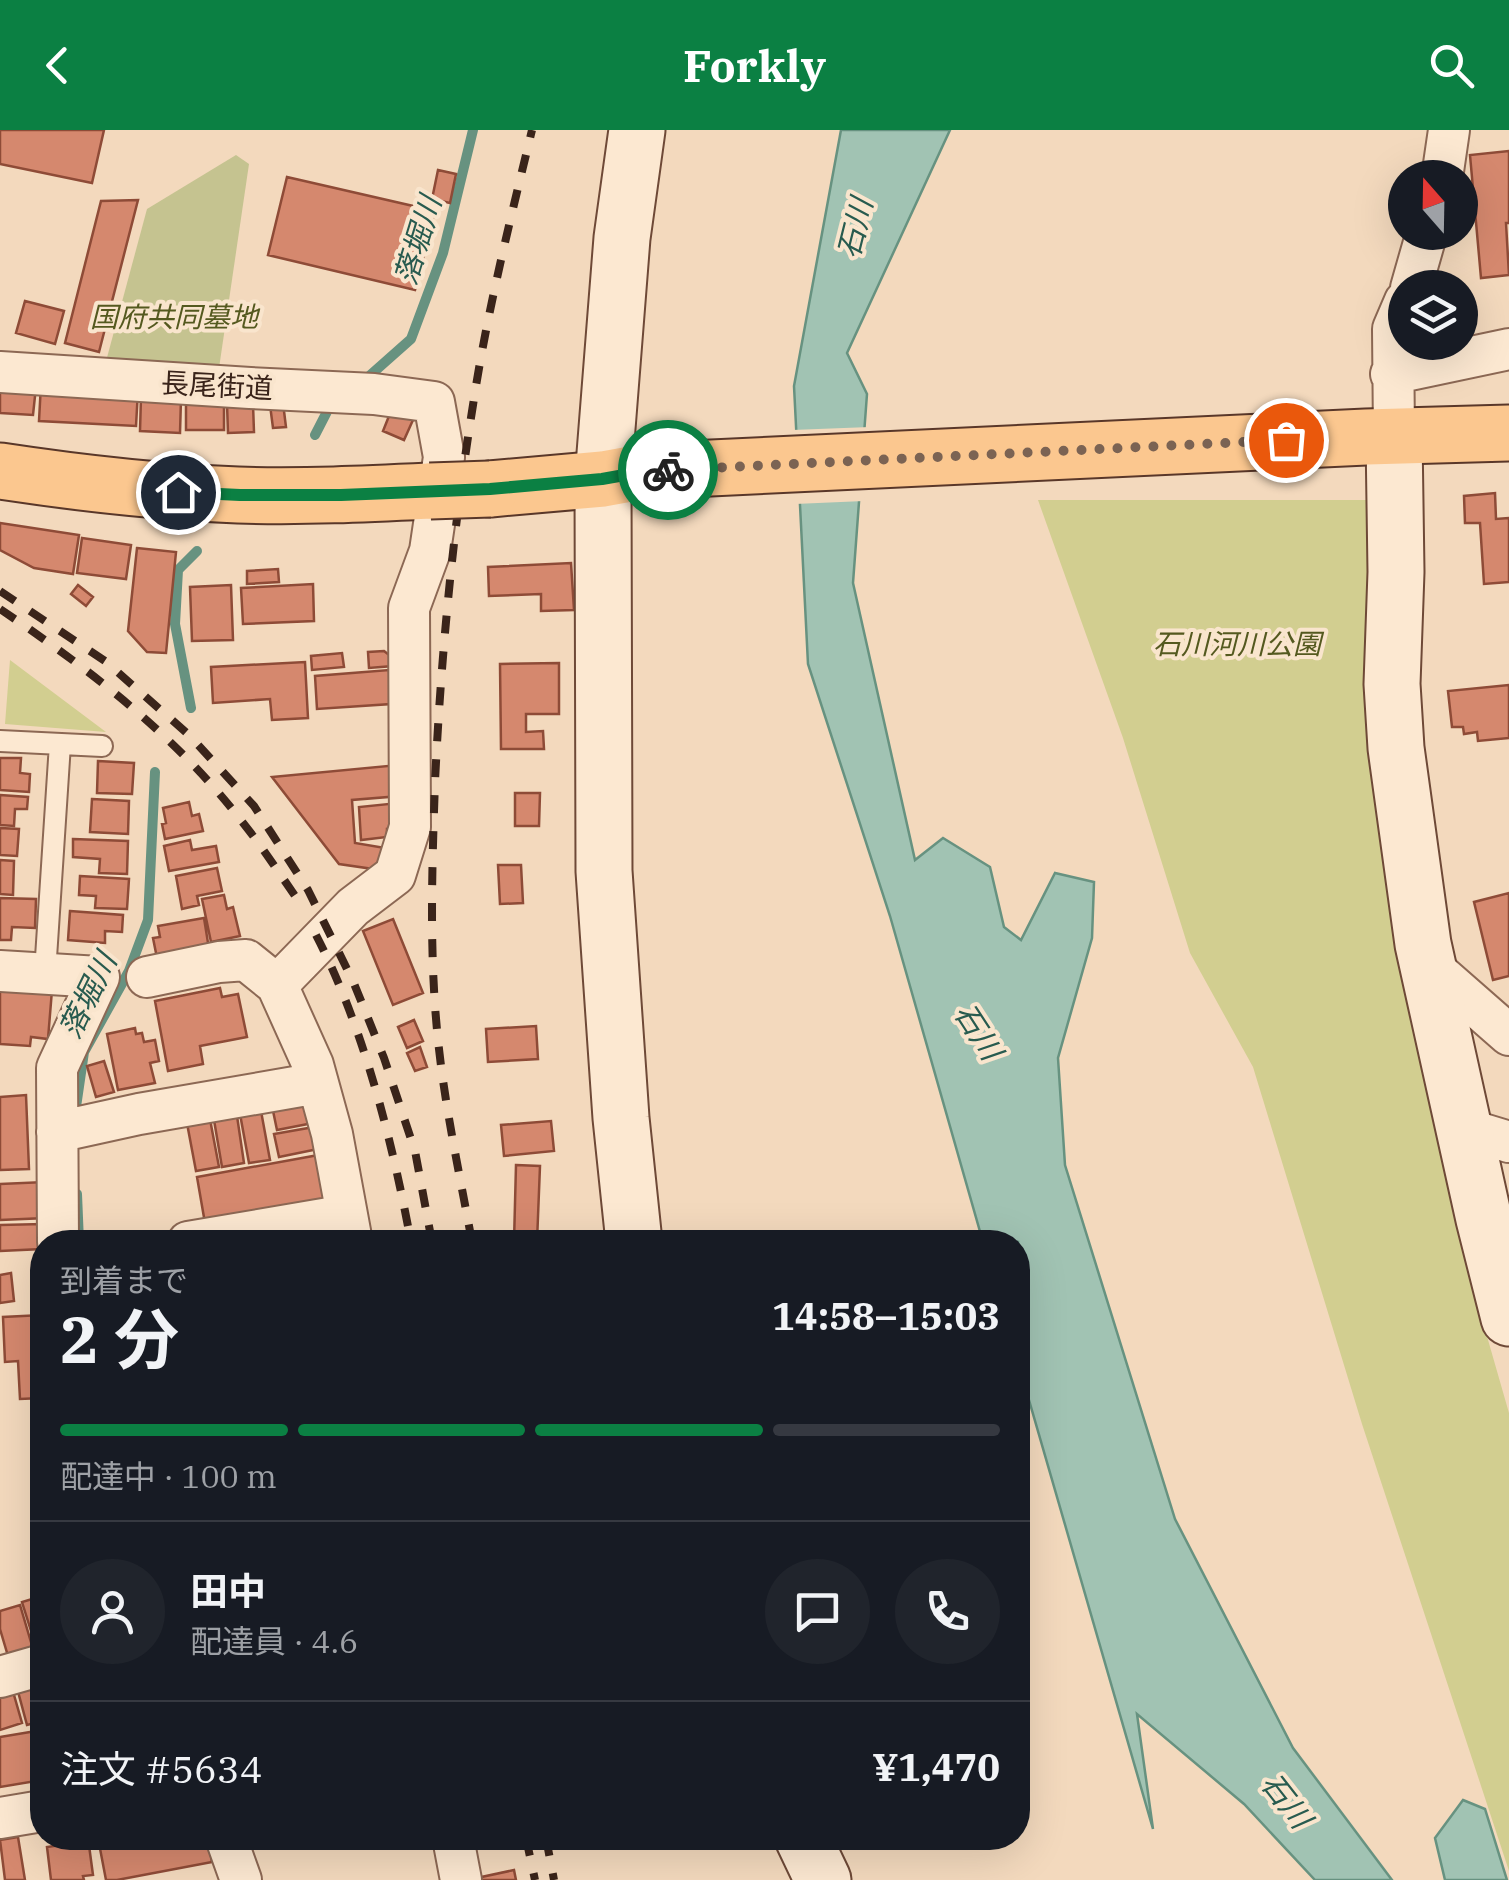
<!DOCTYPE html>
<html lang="ja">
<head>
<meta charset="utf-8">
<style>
	body { margin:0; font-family:"IBM Plex Serif","Noto Sans JP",serif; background:#20242c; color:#f1f3f6; height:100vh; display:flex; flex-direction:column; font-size:38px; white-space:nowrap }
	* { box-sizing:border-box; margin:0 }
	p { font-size:32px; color:#9ea1a6 }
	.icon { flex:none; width:55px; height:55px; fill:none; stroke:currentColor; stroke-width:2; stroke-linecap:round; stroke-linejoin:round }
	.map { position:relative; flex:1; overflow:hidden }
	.drawer { position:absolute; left:30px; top:1100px; width:1000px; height:620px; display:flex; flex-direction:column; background:#171b24; border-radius:40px; box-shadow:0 10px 40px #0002 }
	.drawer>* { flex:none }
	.needle { width:65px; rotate:340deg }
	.buttons { position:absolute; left:1388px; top:30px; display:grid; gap:20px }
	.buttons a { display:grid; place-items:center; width:90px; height:90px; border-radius:50%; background:#171b24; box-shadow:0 10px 40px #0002; font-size:50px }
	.pin { position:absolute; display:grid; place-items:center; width:85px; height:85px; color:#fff; margin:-42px; border:5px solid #fff; border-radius:50%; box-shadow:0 2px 10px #0007 }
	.courier { position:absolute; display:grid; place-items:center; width:100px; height:100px; margin:-50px; border:8px solid #0b8043; border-radius:50%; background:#fff; color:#222; box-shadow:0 2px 12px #0007 }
	.summary em { font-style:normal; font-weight:700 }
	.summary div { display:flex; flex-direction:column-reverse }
	.summary { display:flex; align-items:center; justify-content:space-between; height:170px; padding:0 30px }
	h1 { font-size:65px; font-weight:700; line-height:75px }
	.bar { display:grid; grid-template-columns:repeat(4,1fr); gap:15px 10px; align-content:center; height:120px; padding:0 30px }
	.bar i { height:12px; border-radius:8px; background:#363941 }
	.bar .on { background:#0b8043 }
	.bar p { grid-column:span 4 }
	.line { display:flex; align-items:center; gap:25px; padding:0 30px; border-top:2px solid #363941 }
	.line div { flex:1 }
	.round { display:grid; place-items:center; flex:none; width:105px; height:105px; border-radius:52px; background:#20242c }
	header { display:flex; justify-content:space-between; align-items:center; height:130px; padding:0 30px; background:#0b8043; color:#fff; font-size:45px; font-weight:700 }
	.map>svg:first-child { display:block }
</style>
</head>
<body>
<header><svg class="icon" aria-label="back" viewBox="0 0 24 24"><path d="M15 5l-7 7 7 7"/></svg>Forkly<svg class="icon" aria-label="search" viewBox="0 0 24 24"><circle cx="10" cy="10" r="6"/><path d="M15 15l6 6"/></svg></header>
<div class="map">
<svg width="1509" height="1750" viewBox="0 0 1509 1750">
	<rect width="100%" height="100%" fill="#f3d9bd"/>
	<path fill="#d2ce90" d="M1038 370H1376L1476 1168 1509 1283V1741L1362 1294 1253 937 1190 823 1123 608Z
		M10 530 106 602 5 594Z"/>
	<path fill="#c5c390" d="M236 25 249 34 218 245 105 235 147 79Z"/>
	<path fill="#a1c3b3" stroke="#679280" stroke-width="2.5" d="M841 0H950L847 223 867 264 853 453 915 730 943 708 990 737 1004 797 1021 810 1055 743 1094 752 1092 808 1058 928 1065 1035 1175 1389 1293 1618 1392 1750H1315L1244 1674 1137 1584 1153 1699 1018 1232V1112H983L890 786 808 534 794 256Z
		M1463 1670 1485 1679 1507 1750H1445L1435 1708Z"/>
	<path fill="#f3d9bd" d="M870 297 864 371 795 374 792 300Z"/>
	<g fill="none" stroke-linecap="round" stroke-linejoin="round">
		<path stroke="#679280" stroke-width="10" d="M361 248H367L411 209 443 123 473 0
			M315 305 333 270
			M191 578 175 494 178 440 197 421
			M76 977 84 922 129 841 148 790 155 642
			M77 1064 79 1112"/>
	</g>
	<path fill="#d5886e" stroke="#8e4b37" stroke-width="2.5" d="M0 0H104L92 53 0 34Z
		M1509 21V93H1506L1509 145 1481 148 1470 25Z
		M438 40 456 44 450 73 432 69Z
		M287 47 435 81 415 160 268 125Z
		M138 70 99 222 65 213 101 71Z
		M25 171 64 181 55 214 16 203Z
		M41 254 138 260 136 296 39 291Z
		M0 255 36 257 33 285 0 283Z
		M141 267 181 269 180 303 140 301Z
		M186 272H224V300H186Z
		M283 273 286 297 273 298 270 275Z
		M227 274H253L254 302 228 303Z
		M391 281 413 290 404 310 383 301Z
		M1495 363 1496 389 1509 388V452L1484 454 1480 393H1465L1464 366Z
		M0 393 79 405 73 444 34 438 0 420Z
		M82 408 131 415 126 449 77 443Z
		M137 418 176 422 166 523 147 522 128 501Z
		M571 433 574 480 541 481V464L489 466 488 437Z
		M278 439 279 452 247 454V441Z
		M313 454 314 491 243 494 241 458Z
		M78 455 93 467 86 476 71 464Z
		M231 455 233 510 192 511 190 457Z
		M384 521 393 528V536L369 538 368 522Z
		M342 523 344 537 312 540 311 526Z
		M305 532 308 588 272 590 270 569 213 573 211 537Z
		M559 533V584H526V602L543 601 544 619H501L500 534Z
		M389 540 391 574 317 579 315 546Z
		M1509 555V608L1478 611 1477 602 1464 604 1463 597H1452L1448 561Z
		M0 628H21L20 643 30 644 29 662 0 660Z
		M98 631 134 633 132 664 97 663Z
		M398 635 400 666 352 670 355 713 397 720 394 742 339 734 272 647Z
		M515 663H540L539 696H515Z
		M0 665 28 667 27 679H15L14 696 0 695Z
		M92 669 129 671 128 704 90 702Z
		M189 672 192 686 199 684 203 701 165 709 162 694 166 693 163 678Z
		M398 673 400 698 387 699V707L361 710 359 677Z
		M0 698 19 699 17 726 0 725Z
		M73 709 128 711 127 744 99 743 100 729 73 727Z
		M190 710 192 720 216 716 219 732 169 741 164 716Z
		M0 730 14 731 13 765 0 764Z
		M498 735H521L523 773 500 774Z
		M217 738 222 761 197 766 199 775 182 779 176 746Z
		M80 746 129 749 127 779 95 778 96 766 79 765Z
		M1509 763V846L1493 850 1474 772Z
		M224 765 227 779 233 777 240 806 211 812 202 769Z
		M0 768 36 769 35 798 12 797 11 810H0Z
		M70 781 123 785 122 802 105 801V813L68 810Z
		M204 788 209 819 157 828 153 808 160 807 158 796Z
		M393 789 423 863 393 875 363 801Z
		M0 857 52 860 48 909 31 907 30 916 0 914Z
		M220 858 222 867 238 864 247 907 200 916 203 934 168 941 155 871Z
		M414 890 423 911 407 918 398 897Z
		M536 896 538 929 488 932 486 899Z
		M135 898 136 904 142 903 144 912 155 910 159 931 150 933 155 953 118 960 107 904Z
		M420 917 427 937 415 941 407 923Z
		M104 931 114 962 96 967 87 936Z
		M26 965 29 1039 0 1040V967Z
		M309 969 313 993 277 1000 272 976Z
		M261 981 270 1030 249 1033 240 984Z
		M209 984 219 1037 196 1041 186 988Z
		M237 986 244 1033 222 1037 214 990Z
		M551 991 554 1021 504 1026 501 995Z
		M314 997 318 1019 279 1027 274 1004Z
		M324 1024 334 1077 206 1099 197 1047Z
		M516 1035 540 1036 537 1112H514Z
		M45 1052 46 1088 0 1090V1054Z
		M43 1094 42 1119 0 1121V1095Z
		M11 1143 14 1171 0 1173V1145Z
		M42 1185V1268L20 1269 18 1231 5 1232 3 1187Z
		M42 1466V1515L36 1517 22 1472Z
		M20 1475 33 1519 8 1526 0 1499V1481Z
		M33 1549 36 1562 42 1560V1591L27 1595 16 1554Z
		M12 1558 22 1593 0 1600V1561Z
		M42 1600V1650L0 1657V1607Z
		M18 1707 25 1750H5L0 1710Z
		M60 1708H88L93 1745 83 1746 84 1750H51L47 1717 61 1715Z
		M98 1708H208L212 1732 117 1750H106Z
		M470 1708H499L501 1713 473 1720Z
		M514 1740 516 1750H478L477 1748Z"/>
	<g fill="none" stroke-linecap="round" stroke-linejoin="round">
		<defs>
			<path id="lane" d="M0 611 102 616
				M45 843 60 614"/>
			<path id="street" d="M1442 48 1449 0
				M1411 158 1427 102
				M0 242 250 258 374 264 434 272 444 327 430 421 409 478 410 697 395 745 353 777 277 855 313 935 332 1004 352 1112
				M1391 244 1509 219
				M1394 306 1393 199 1405 171
				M1428 834 1509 905
				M0 841 99 847 57 938 58 1112
				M147 847 219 832 246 830 277 855
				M1463 998 1509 1012
				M57 1002 139 984 318 953
				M188 1112 347 1085
				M0 1547 42 1535
				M0 1688 42 1681
				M226 1708 241 1750
				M453 1708 461 1750"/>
			<path id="secondary" d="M1394 306 1396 442 1392 554 1396 618 1423 814 1484 1089 1509 1188
				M634 1112 621 988 604 741 603 349 622 108 637 0
				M803 1708 823 1750"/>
			<path id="primary" d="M0 341C79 353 158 362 238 365 302 367 366 364 430 361
				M490 359 603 349 647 341 1366 307 1509 303"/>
		</defs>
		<use href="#lane" stroke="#8c6854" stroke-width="24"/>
		<use href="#street" stroke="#8c6854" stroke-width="44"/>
		<use href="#secondary" stroke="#6e4937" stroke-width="59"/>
		<use href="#primary" stroke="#593729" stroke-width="59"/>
		<use href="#lane" stroke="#fce8d1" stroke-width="20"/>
		<use href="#street" stroke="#fce8d1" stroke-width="40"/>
		<use href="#secondary" stroke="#fce8d1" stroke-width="55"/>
		<use href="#primary" stroke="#fbc78f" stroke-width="55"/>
		<path stroke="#3a241a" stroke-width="8" stroke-dasharray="18 18" stroke-linecap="butt" d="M0 461 105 531 189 605 254 676 308 760 353 851 384 928 415 1021 432 1112
			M0 479C88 538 175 605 240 689 261 715 279 743 298 770
			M316 805C364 898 392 1010 411 1112
			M472 1112C460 1046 445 978 438 910 429 825 432 738 435 652 441 526 453 399 473 275 487 182 510 91 532 0
			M526 1708 535 1750
			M546 1708 554 1750"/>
		<defs>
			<path id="primary-bridge" d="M430 361 490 359"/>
		</defs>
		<use href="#primary-bridge" stroke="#593729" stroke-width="59" stroke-linecap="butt"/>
		<use href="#primary-bridge" stroke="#fbc78f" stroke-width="55"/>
	</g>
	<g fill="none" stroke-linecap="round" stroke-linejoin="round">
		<path stroke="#7b6353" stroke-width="10" stroke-dasharray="0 18" d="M668 340 1286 310"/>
		<path stroke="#0b8043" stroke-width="12" d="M178 362 240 365H341L490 359 602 349 647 341 668 340"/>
	</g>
	<g text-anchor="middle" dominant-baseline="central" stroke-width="8" stroke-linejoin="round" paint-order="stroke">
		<g font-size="28" font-style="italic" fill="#54591f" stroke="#f9e5cd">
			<text x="174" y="186">国府共同墓地</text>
			<text x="1237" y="513">石川河川公園</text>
		</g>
		<g font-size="28" fill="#3a241a" stroke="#f9e5cd">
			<text transform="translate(217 255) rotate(3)">長尾街道</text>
		</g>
		<g font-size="30" font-style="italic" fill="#285b4f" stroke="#f9e5cd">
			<text transform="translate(854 98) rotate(-76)">石川</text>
			<text transform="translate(417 110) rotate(-73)">落堀川</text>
			<text transform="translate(87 865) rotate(-64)">落堀川</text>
			<text transform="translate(979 901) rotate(57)">石川</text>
			<text transform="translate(1287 1670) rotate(52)">石川</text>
		</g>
	</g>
</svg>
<div class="buttons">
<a><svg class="needle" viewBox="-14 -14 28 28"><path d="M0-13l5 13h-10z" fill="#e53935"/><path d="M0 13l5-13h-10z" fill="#9ea1a6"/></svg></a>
<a><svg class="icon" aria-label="layers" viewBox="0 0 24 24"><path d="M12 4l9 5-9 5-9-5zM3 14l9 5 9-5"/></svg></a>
</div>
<div class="pin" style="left:1286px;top:310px;background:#ea580c"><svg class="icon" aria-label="bag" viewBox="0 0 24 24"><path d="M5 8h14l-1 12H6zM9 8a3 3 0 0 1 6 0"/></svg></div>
<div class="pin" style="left:178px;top:362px;background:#1f2937"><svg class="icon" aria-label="home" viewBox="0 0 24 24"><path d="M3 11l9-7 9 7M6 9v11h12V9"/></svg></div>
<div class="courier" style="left:668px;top:340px"><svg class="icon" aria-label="bike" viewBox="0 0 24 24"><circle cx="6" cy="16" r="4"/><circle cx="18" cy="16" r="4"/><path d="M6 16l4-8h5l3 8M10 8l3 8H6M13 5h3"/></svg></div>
<section class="drawer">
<div class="summary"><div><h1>2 分</h1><p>到着まで</p></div><em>14:58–15:03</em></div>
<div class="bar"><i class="on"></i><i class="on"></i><i class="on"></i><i></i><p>配達中 · 100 m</p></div>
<div class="line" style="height:180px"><a class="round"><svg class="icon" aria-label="person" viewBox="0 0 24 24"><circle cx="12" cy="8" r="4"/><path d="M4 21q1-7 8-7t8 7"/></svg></a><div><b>田中</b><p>配達員 · 4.6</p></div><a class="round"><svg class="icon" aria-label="chat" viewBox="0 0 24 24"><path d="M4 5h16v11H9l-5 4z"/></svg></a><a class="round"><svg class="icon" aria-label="phone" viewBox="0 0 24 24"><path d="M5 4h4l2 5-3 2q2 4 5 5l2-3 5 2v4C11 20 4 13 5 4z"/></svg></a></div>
<div class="line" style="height:130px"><div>注文 #5634</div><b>¥1,470</b></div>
</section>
</div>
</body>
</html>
